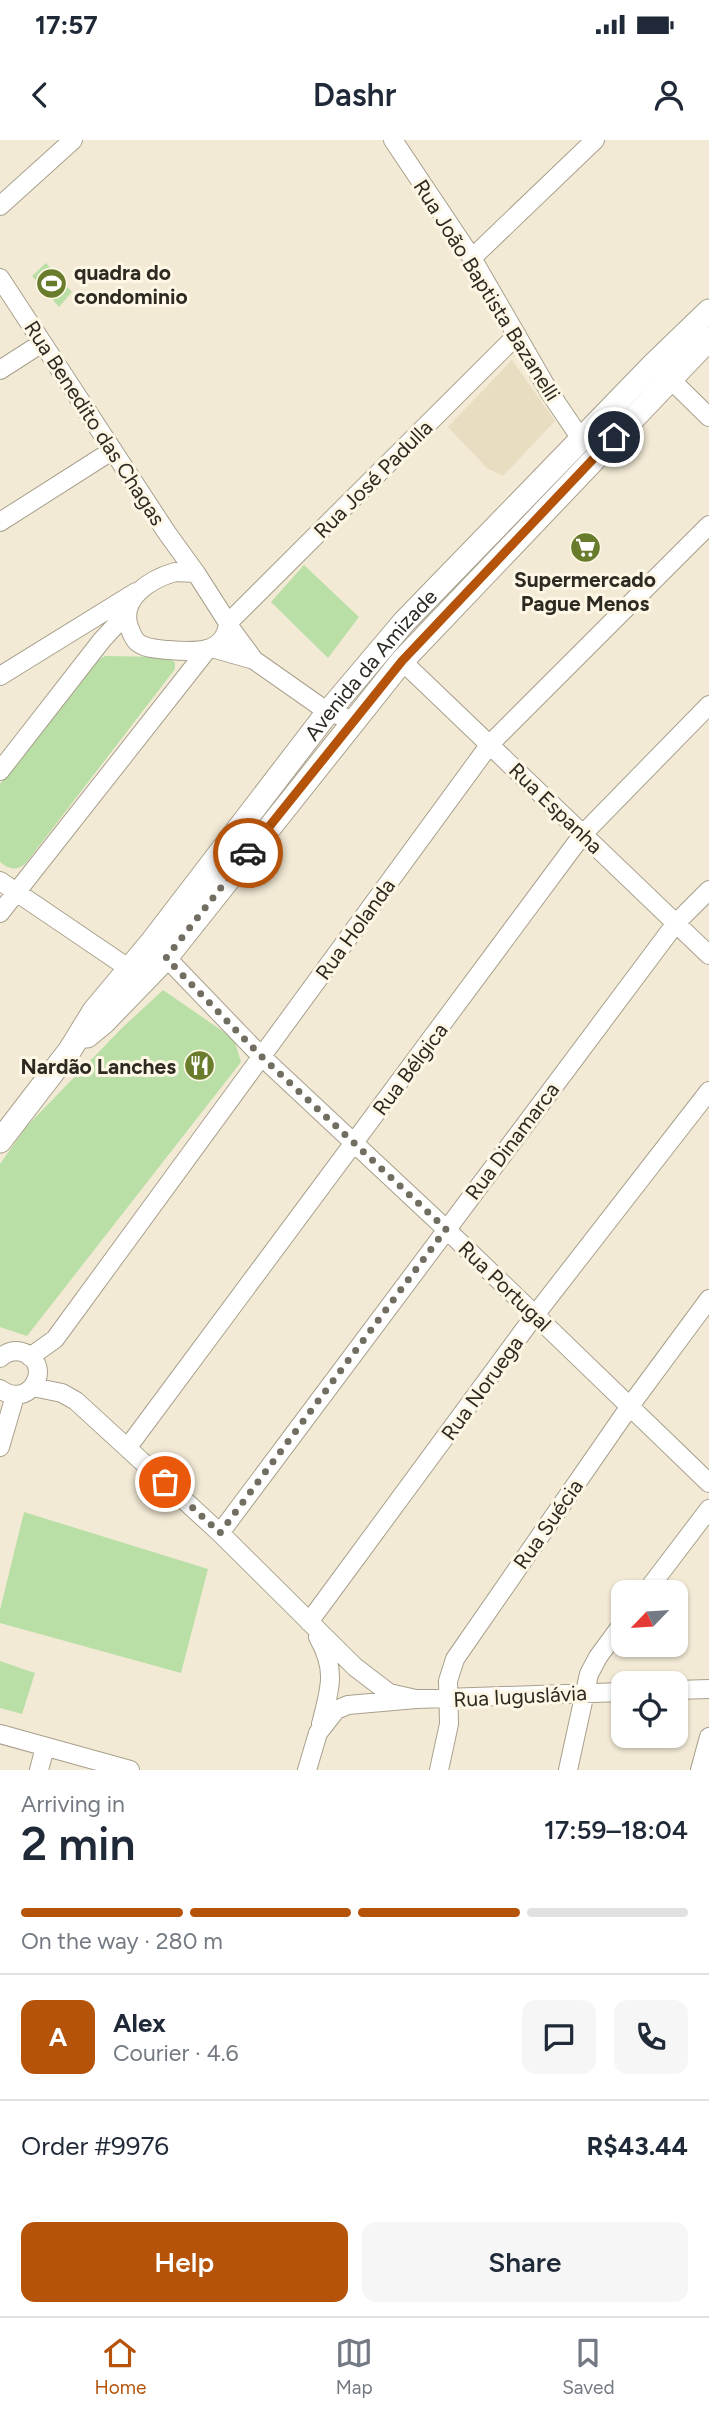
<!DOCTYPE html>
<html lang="en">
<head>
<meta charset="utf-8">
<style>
	body { margin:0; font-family:Figtree,sans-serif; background:#f6f6f7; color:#1f2937; height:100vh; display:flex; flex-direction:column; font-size:26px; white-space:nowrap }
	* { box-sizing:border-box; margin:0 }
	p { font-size:23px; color:#747a83 }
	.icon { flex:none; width:38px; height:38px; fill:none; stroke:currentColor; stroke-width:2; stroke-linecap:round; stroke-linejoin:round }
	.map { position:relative; height:1630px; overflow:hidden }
	.drawer { display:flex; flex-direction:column; background:#fff; flex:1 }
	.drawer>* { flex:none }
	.needle { width:46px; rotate:245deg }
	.fabs { position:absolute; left:611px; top:1440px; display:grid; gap:14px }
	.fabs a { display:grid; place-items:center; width:77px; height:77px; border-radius:14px; background:#fff; box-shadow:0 2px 5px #0004; font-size:35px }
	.pin { position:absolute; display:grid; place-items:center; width:60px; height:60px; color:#fff; margin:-30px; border:4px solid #fff; border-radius:50%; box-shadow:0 2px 7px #0007 }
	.courier { position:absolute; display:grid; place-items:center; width:70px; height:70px; margin:-35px; border:5px solid #b45309; border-radius:50%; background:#fff; color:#222; box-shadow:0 2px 9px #0007 }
	.summary em { font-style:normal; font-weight:600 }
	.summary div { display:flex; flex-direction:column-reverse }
	.summary { display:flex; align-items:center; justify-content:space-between; height:119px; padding:0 21px }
	h1 { font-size:46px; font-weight:600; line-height:52px }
	.bar { display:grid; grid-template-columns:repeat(4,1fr); gap:10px 7px; align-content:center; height:84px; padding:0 21px }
	.bar i { height:9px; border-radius:5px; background:#e0e1e3 }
	.bar .current { background:#b45309 }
	.bar p { grid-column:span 4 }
	.line { display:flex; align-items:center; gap:18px; padding:0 21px; border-top:2px solid #e0e1e3 }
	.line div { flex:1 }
	.round { display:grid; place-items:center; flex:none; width:74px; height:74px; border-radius:14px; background:#f6f6f7 }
	.button { display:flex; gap:14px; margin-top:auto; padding:14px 21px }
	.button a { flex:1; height:80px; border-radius:14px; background:#b45309; color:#fff; font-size:28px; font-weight:600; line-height:80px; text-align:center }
	.button a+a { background:#f6f6f7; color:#1f2937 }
	.status { display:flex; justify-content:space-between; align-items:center; height:49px; padding:0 35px; background:#fff; direction:ltr }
	.status svg { height:19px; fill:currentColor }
	header { display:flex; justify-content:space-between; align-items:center; height:91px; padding:0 21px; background:#fff; font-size:32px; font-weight:600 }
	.tabs { display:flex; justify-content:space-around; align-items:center; height:98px; border-top:2px solid #e0e1e3; background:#fff; font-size:19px; color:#747a83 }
	.tabs a { display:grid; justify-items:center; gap:4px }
	.tabs .current { color:#b45309 }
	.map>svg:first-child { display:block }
</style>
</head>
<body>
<div class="status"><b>17:57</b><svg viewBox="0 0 49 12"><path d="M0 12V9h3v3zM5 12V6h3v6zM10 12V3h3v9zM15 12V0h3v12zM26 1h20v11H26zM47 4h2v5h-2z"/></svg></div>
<header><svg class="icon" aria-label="back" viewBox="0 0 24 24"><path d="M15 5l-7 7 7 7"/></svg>Dashr<svg class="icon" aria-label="person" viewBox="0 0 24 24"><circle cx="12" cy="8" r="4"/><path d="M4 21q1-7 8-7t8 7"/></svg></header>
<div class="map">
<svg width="709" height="1630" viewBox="0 0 709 1630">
	<rect width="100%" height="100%" fill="#f2ead5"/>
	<path fill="#e8ddc1" d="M512 220 555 281 503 336 487 328 448 287Z"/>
	<path fill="#b9dfa6" d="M46 123 72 152 59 167 32 136Z
		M304 425 359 477 328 518 271 462Z
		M105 516 169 517 175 523V529L26 723C16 732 9 729 0 722V644L93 523Z
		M163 850 234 899 241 922 27 1196 0 1187V1024L26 987 122 888Z
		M24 1372 208 1429 181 1533 0 1483V1470Z
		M0 1521 35 1533 22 1574 0 1568Z"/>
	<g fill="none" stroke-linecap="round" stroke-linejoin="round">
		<defs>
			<path id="minor" d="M393 0 472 118 550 253 581 299
				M0 66 73 0
				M472 118 595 0
				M0 138 167 393 196 433
				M0 230 42 203
				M662 231 709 277
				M0 382 113 310
				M175 432 196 433 228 483C225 515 192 512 168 510 158 509 145 509 137 502 133 498 131 492 129 487 119 458 151 439 175 432Z
				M228 483 517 195
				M229 486 254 520 328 572 353 580
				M212 508 254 520
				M402 521 709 815
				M0 536 136 452
				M0 631 102 500 126 474
				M0 741 140 836
				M0 773 207 510
				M159 810 261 916 446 1089 709 1343
				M30 1217 55 1199 490 604 709 385
				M0 1218C8 1211 17 1209 27 1214 53 1229 28 1270 0 1249
				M33 1247 62 1253 76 1261 220 1393 355 1527 389 1553 416 1559
				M0 1307 15 1256
				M128 1307 583 694 709 565
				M220 1393 676 783 709 750
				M646 1452 709 1369
				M309 1482 535 1175 709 951
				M318 1497C337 1530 330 1549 321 1584
				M676 1550 709 1549
				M0 1594 130 1630
				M39 1630 45 1607
				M307 1630 318 1593 336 1570 348 1565 416 1559 623 1552
				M439 1630 449 1584 448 1541 455 1519 630 1266 709 1159
				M568 1630 589 1534 598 1517 623 1483
				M700 1630 709 1597"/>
			<g id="major">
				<path d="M87 896 104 882 166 818 402 521 709 199"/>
				<path id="s1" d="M0 1001 70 910 94 871 151 803 328 572 404 482 654 224 709 171"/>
			</g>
		</defs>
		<use href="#minor" stroke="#a8a08c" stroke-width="20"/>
		<use href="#major" stroke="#a8a08c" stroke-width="25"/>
		<use href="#minor" stroke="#fff" stroke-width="18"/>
		<use href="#major" stroke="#fff" stroke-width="23"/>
	</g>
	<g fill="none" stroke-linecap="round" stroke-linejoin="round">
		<path stroke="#726d61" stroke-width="7" stroke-dasharray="0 12.6" d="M165 1342 220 1393 446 1089 261 916 166 818 248 713"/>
		<path stroke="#b45309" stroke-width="9" d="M248 713 402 521 614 297"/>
	</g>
	<defs>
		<symbol id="stadium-disc" viewBox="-11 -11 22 22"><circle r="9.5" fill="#687c2c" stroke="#fef7e6"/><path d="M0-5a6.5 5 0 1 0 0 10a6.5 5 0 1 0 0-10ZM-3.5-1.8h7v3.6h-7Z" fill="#fff"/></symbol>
		<symbol id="supermarket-disc" viewBox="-11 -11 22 22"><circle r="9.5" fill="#687c2c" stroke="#fef7e6"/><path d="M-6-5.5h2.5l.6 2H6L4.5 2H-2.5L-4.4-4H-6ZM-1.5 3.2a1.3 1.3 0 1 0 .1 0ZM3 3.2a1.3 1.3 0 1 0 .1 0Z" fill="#fff"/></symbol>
		<symbol id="restaurant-disc" viewBox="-11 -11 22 22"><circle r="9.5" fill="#687c2c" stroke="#fef7e6"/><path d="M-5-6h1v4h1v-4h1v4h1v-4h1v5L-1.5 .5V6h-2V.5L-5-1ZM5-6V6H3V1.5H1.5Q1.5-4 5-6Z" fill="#fff"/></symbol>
	</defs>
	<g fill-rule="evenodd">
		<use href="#stadium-disc" x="34" y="126" width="35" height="35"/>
		<use href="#supermarket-disc" x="568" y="390" width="35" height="35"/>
		<use href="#restaurant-disc" x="182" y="908" width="35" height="35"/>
	</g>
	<g text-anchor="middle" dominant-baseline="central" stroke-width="6" stroke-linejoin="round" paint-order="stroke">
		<g font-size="21" font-weight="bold" fill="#2d2a22" stroke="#fef7e6" text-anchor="start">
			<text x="74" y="132">quadra do<tspan x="74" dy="24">condominio</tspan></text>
			<text x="585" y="439" text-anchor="middle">Supermercado<tspan x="585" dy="24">Pague Menos</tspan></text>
			<text x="176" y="926" text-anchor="end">Nardão Lanches</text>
		</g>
		<g font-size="21" fill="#2d2a22" stroke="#fef7e6">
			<text transform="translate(487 150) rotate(58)">Rua João Baptista Bazanelli</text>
			<text transform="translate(95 283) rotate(57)">Rua Benedito das Chagas</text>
			<text transform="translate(373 339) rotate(-45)">Rua José Padulla</text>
			<text stroke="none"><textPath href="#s1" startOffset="604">Avenida da Amizade</textPath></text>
			<text transform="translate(556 668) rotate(44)">Rua Espanha</text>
			<text transform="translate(355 789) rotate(-54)">Rua Holanda</text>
			<text transform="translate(410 929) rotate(-53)">Rua Bélgica</text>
			<text transform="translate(512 1001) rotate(-53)">Rua Dinamarca</text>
			<text transform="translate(505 1146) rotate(44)">Rua Portugal</text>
			<text transform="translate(482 1248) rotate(-54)">Rua Noruega</text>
			<text transform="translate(548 1384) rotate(-55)">Rua Suécia</text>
			<text transform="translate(520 1556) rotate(-3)">Rua Iuguslávia</text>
		</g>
	</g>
</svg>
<div class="fabs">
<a><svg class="needle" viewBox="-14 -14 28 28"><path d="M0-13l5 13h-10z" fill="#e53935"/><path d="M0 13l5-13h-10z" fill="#747a83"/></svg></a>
<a><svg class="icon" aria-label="locate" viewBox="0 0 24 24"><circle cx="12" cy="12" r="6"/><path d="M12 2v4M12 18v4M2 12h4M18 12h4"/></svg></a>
</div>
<div class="pin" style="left:165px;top:1342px;background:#ea580c"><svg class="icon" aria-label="bag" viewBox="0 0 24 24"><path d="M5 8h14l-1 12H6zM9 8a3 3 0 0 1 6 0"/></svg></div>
<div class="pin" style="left:614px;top:297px;background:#1f2937"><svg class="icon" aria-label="home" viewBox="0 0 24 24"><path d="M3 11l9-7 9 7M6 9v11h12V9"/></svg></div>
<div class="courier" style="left:248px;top:713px"><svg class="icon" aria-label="car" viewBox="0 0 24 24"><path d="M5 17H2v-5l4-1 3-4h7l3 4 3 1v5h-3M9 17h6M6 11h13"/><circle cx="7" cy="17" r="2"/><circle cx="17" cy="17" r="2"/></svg></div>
</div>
<section class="drawer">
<div class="summary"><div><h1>2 min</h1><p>Arriving in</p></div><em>17:59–18:04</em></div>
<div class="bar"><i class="current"></i><i class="current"></i><i class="current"></i><i></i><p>On the way · 280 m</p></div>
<div class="line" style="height:126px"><b class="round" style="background:#b45309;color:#fff">A</b><div><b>Alex</b><p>Courier · 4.6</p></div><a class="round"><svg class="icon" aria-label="chat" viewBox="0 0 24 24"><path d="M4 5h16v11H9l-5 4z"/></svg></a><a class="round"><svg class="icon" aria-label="phone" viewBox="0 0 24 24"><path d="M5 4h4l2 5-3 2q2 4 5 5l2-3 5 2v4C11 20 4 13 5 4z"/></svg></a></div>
<div class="line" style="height:91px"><div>Order #9976</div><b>R$43.44</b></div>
<div class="button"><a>Help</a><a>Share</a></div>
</section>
<nav class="tabs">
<a class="current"><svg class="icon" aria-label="home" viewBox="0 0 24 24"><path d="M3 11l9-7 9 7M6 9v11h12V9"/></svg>Home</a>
<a><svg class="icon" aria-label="map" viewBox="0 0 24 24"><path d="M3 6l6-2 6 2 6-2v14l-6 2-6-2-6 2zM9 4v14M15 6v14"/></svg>Map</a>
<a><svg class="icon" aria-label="saved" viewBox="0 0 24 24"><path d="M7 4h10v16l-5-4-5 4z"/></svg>Saved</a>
</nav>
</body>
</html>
